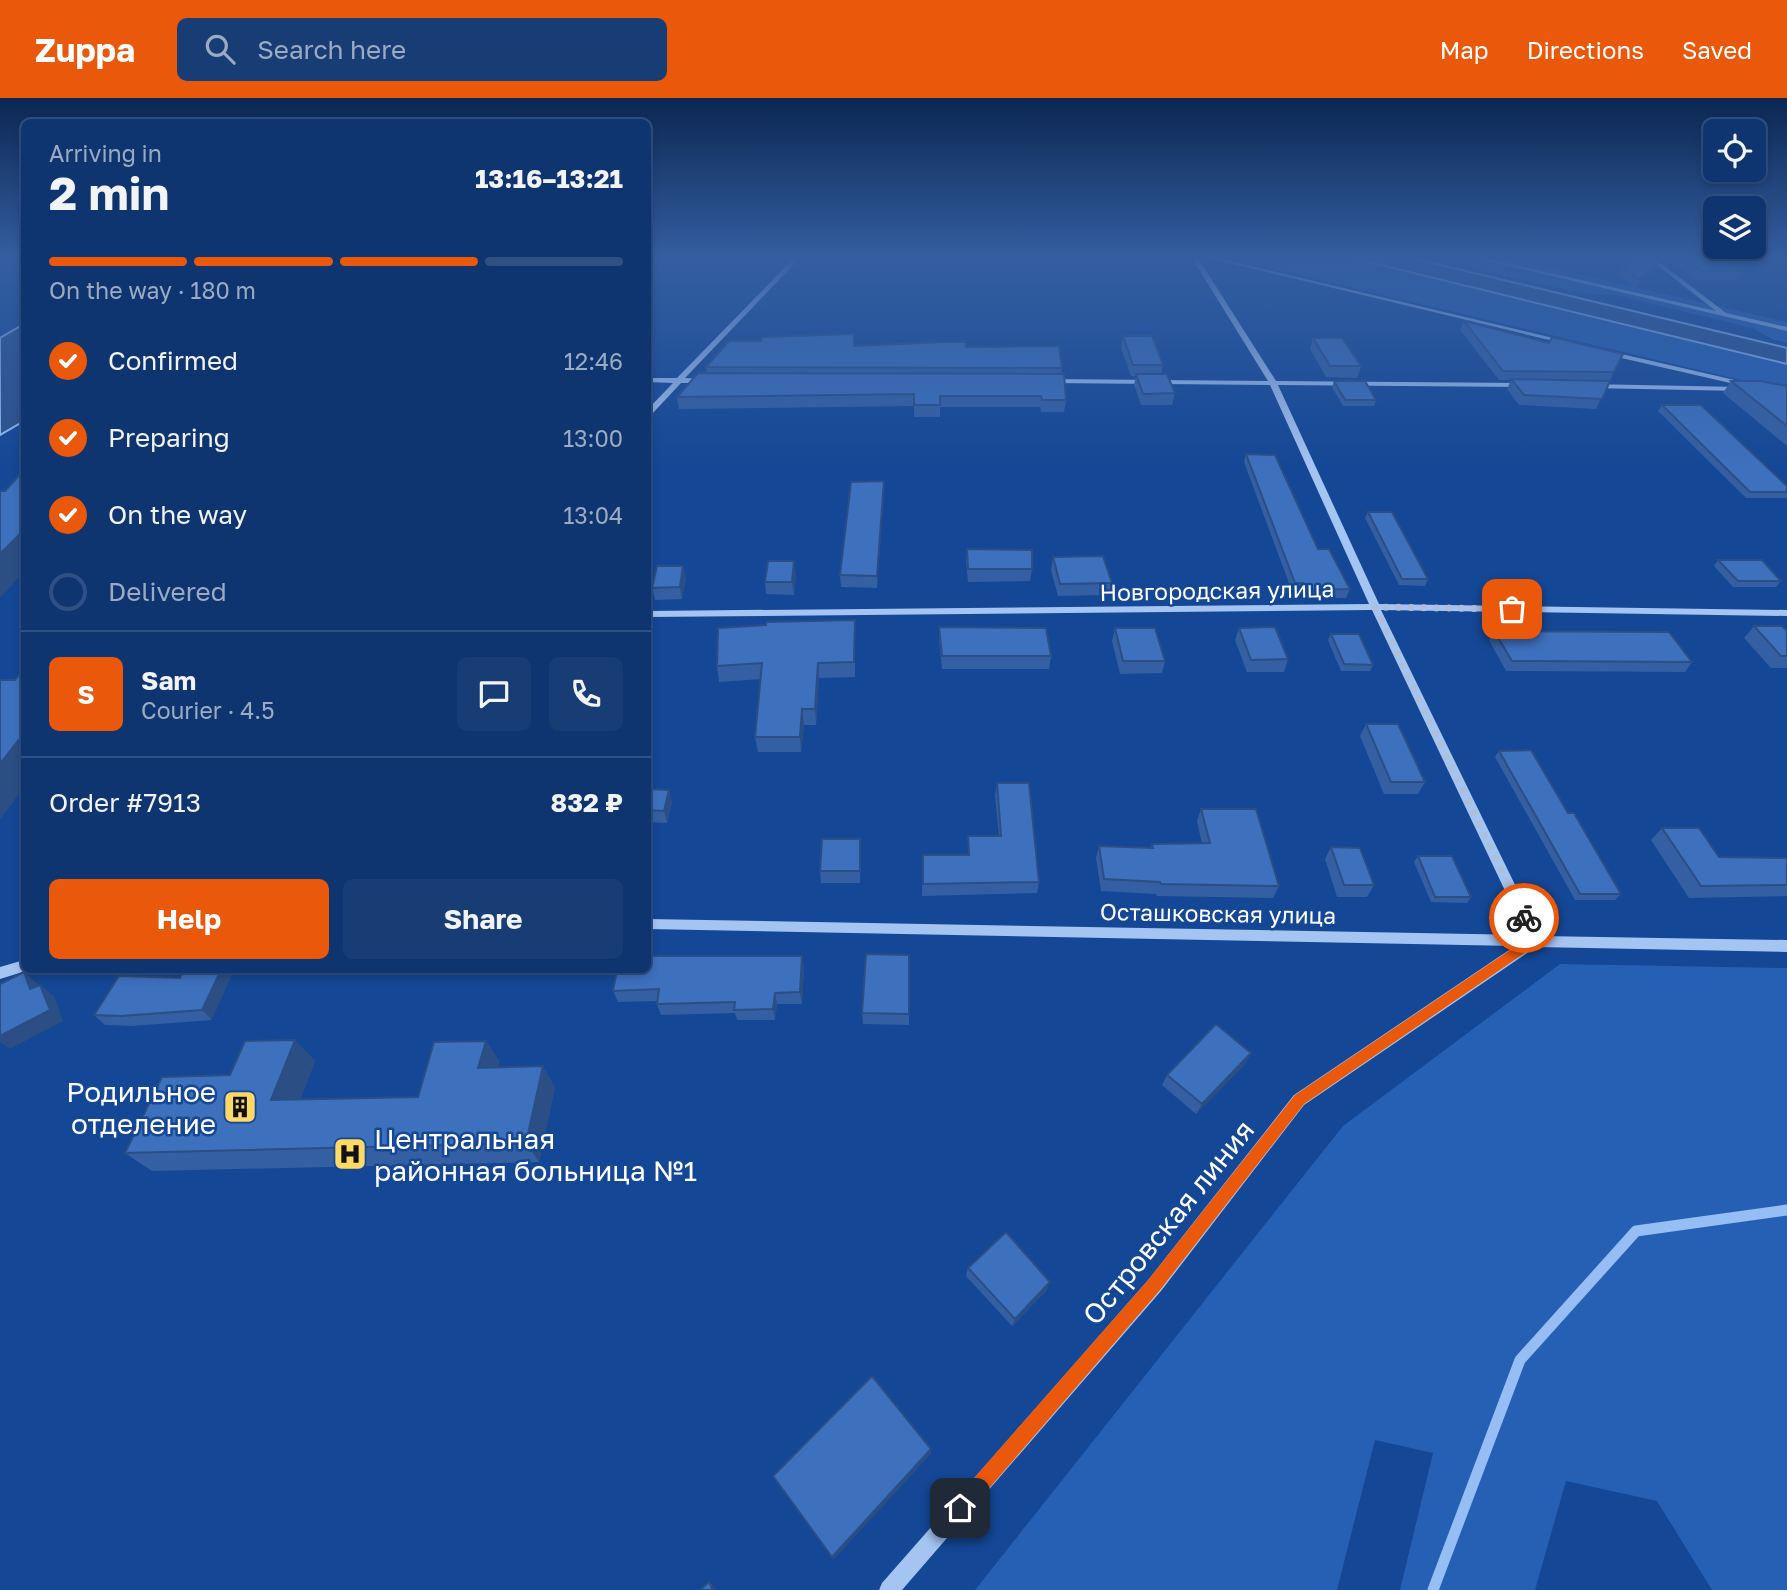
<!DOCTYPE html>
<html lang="en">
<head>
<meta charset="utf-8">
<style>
	body { margin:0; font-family:"Golos Text",sans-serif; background:#183d75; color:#f1f3f6; height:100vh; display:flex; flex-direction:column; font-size:26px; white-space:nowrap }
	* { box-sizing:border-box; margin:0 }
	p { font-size:23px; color:#9babc3 }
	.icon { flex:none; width:38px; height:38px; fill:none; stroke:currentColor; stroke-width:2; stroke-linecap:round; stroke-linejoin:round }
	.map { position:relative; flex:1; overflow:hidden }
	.details { position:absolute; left:21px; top:21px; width:630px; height:854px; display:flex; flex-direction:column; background:#0f3570; border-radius:10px; box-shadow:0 4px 10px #0003,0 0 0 2px #2f5083 }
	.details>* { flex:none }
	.tools { position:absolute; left:1703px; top:21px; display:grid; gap:14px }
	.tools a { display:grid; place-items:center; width:63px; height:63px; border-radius:10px; background:#0f3570; box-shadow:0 4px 10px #0003,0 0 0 2px #2f5083; font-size:35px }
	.pin { position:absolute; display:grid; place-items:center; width:60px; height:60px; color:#fff; margin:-30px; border-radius:14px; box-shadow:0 4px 10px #0006 }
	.courier { position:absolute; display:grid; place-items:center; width:70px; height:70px; margin:-35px; border:5px solid #ea580c; border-radius:50%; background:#fff; color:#222; box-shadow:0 2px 9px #0007 }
	.overview em { font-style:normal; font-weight:700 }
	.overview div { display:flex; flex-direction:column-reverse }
	.overview { display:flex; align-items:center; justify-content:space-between; height:119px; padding:0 28px }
	h1 { font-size:46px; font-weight:700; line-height:52px }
	.bar { display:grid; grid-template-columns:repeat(4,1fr); gap:10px 7px; align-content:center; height:84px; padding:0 28px }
	.bar i { height:9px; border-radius:5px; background:#2f5083 }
	.bar .active { background:#ea580c }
	.bar p { grid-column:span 4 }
	.line { display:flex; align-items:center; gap:18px; padding:0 28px; border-top:2px solid #2f5083 }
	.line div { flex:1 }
	.round { display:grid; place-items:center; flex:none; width:74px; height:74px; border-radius:10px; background:#183d75 }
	ol { padding:0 28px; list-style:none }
	li { display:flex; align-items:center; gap:21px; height:77px }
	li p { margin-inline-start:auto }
	li .icon { padding:7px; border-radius:50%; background:#ea580c; color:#fff; stroke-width:4 }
	li:last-child { color:#9babc3 }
	li i { width:38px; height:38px; border:4px solid #2f5083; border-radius:50% }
	.primary-button { display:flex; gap:14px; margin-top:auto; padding:14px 28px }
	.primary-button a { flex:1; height:80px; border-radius:10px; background:#ea580c; color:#fff; font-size:28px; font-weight:700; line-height:80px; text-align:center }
	.primary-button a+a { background:#183d75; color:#f1f3f6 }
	header { display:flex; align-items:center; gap:42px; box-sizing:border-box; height:98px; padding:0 35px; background:#ea580c; color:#fff }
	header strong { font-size:33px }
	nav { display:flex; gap:38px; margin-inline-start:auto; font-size:24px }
	.search { width:490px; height:63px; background:#183d75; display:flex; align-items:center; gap:18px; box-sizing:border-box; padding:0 24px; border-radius:10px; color:#9babc3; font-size:26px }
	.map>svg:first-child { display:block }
</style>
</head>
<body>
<header>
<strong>Zuppa</strong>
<div class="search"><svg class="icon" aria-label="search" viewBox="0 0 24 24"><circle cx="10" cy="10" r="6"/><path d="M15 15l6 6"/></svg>Search here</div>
<nav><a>Map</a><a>Directions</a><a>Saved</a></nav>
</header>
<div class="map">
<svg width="1787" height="1492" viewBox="0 0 1787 1492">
	<rect width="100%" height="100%" fill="#144795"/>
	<path fill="#2660b4" d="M1228 160H1352L1787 266V293Z
		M1423 160H1510L1787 224V245L1772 241 1752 230 1616 197 1586 196Z
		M1560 866 1787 870V1492H1712L1657 1403 1566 1383 1535 1492H1400L1433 1355 1375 1342 1337 1492H975L1343 1028Z"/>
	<path fill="#2d528c" stroke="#96bef5" stroke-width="2" d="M1352 160H1412L1787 250V266Z
		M24 226V323L0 337V240Z"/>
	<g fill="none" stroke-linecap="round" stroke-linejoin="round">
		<path stroke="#96bef5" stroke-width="11" d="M1433 1492 1520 1262 1636 1133 1787 1112"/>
		<path fill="#a4c4f2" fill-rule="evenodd" d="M794 160H800L685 280 705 281H708V285H681L651 317H648V311L673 285 648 284V280H677Z
			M1192 160H1198L1276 283 1524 285 1528 287 1524 289 1278 287 1379 506 1787 512V518L1381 512 1540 838 1787 842V854L1536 849 1304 1007 1161 1193 902 1492H879L882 1485 1149 1181 1294 997 1515 848 648 831V821L1526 837 1372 512 648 519V513L1369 506 1270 287 1049 285 1045 283 1049 281 1268 283Z
			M1209 160H1218L1570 244 1566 246Z
			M1475 160H1485L1716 213 1648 160H1654L1726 215 1787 229V233Z
			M1604 252 1739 283 1743 285 1739 287 1604 256Z
			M1588 286 1741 289 1745 291 1741 293 1591 290H1588Z
			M24 862V872H29L0 881V869Z"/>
	</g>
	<path fill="#3460a3" d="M867 160H928V161Z
		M1631 160H1663L1661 162 1659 161 1655 169 1636 191 1618 177 1623 168Z
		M1667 160H1787H1725L1742 173 1737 182H1696Z
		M1464 223 1614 274 1596 311 1519 307 1507 291 1511 282H1499L1460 232Z
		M1123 238 1163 267 1161 276 1175 295 1172 307H1141L1134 287 1136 278H1131L1121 250Z
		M1313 240 1361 268 1357 280 1326 279 1310 251Z
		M854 248 966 249 1062 270 1061 276 1066 302 1064 314H1041L1040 309H940V319H914V308L679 311 677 299 707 275 706 269Z
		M1334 283 1376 302 1374 308H1343L1332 289Z
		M1731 283 1787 288V348L1723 295Z
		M1662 307 1787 388V400H1746L1658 313Z
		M1246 356 1350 491 1346 500H1303L1300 494 1292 493 1244 364Z
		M884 383 877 490 841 489 840 477Z
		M1368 414 1428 481 1425 488 1399 487 1365 420Z
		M967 451 1032 471 1030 483 968 484 966 463Z
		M1053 459 1112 485 1109 497 1058 498 1051 472Z
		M1718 462 1781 483 1776 489H1733L1714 468Z
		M683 468 686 480 682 501 655 502 652 490Z
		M796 476 794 497 766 496 765 484Z
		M1754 528 1787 533V570H1771L1744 540Z
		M939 529 1051 558 1049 571H942L939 542Z
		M1115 530 1165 563 1162 575 1120 576 1112 543Z
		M1239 530 1288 561 1284 574H1247L1235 542Z
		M1494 533 1692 564 1685 574 1506 573 1489 542Z
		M1331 536 1373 567 1370 573H1341L1328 542Z
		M855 538V579L819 580 816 627H804L801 654H758L755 639 761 581 719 584 717 568Z
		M1366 626 1425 684 1418 696H1384L1360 638Z
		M1499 653 1568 715 1621 796 1615 802H1575L1495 659Z
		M997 685 1039 784 1037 795 922 798 923 757H968V738H999L995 697Z
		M648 691 672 704 667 725 648 724Z
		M1201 711 1279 788 1273 800 1157 798 1156 796 1101 793 1096 760 1099 748 1151 750 1152 746H1202L1197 723Z
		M1662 730 1719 759 1787 760V798L1689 800 1651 742Z
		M1331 749 1374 787 1367 799H1337L1325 761Z
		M861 753 860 785H821L820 773Z
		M1418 758 1471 799 1467 805 1431 804 1414 764Z
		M909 857V927L863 926 862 915Z
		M802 858 804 869 802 906H777L775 922H737L735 915 661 917 657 906V903L618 904 613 893Z
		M180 880 212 922 132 928 105 927 94 917Z
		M295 942 315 963 300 1002 418 999 486 943 499 963 497 970 555 989 539 1064 152 1073 125 1055 230 977Z
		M1251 955 1245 966 1196 1016 1162 987 1167 977Z
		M968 1170 1047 1192 1012 1228 966 1178Z"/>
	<path fill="#2b4e84" d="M1660 160 1655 169 1636 191 1640 182Z
		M884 383V395L877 490V478Z
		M24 432V474L0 500V456Z
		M794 463 796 476 794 497 792 484Z
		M683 468 686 480 682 501 680 489Z
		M818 565 819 580 816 627 815 611Z
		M802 611 804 627 801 654 800 639Z
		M24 635V689L0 722V666Z
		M669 692 672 704 667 725 664 713Z
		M802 858 804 869 802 906 800 894Z
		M221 872H234L212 922 202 912Z
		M24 874 38 886 44 902 30 891Z
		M40 887 54 898 63 923 10 951 0 944V938Z
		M775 895 777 906 775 922 773 911Z
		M295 942 315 963 293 1022 271 1002Z
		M486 943 499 963 492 990 478 970Z
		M1251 955 1245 966 1196 1016 1202 1006Z
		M543 968 555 989 539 1064 526 1045Z
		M1050 1184 1047 1192 1012 1228 1015 1221Z
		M931 1351V1356L833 1462 832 1459Z
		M709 1484 713 1487 716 1492H713Z"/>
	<path fill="#3d70bd" stroke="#2b4e84" stroke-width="2" d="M1631 160H1660L1640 182 1623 168Z
		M1683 160H1724L1742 173H1701Z
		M1464 223 1549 245 1552 239 1623 256 1614 274 1503 273Z
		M854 236V248L944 244H965L966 249 1059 248 1062 270 706 269 729 243H761L762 239Z
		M1123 238H1152L1163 267H1133Z
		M1313 240H1342L1361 268H1330Z
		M698 275 1064 276 1066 302H1042L1041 298H940V307H914V296L677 299Z
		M1136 276H1167L1175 295 1143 296Z
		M1511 281 1610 283 1602 301 1524 297Z
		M1334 283H1365L1376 302H1345Z
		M1731 283H1760L1787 288V328Z
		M1662 307H1701L1787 388V394H1750Z
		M1246 356 1275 357 1318 451H1329L1350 491 1307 492 1303 485H1295Z
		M24 372V432L0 456V393H5Z
		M884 383 877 478 840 477 851 384Z
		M1368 414H1392L1428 481H1402Z
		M967 451 1032 452V471H968Z
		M1103 458 1112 485 1060 486 1053 459Z
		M1718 462H1762L1781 483H1738Z
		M768 463H794L792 484H765Z
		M657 468H683L680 489 652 490Z
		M855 522 854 564 818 565 815 611H802L800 639H755L762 565 717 568 718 530 766 527V524Z
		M1754 528H1782L1787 533V558H1781Z
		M939 529 1046 530 1051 558H942Z
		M1275 529 1288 561 1251 562 1239 530Z
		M1115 530H1155L1165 563H1123Z
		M1494 533 1669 534 1692 564 1512 563Z
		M1331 536H1359L1373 567 1344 566Z
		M24 570V635L0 666V582H15Z
		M1366 626H1398L1425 684H1391Z
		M1531 652 1568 715H1574L1621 796H1580L1499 653Z
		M997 685H1029L1039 784 923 786V757H969L968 738H1001Z
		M648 691 669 692 664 713 648 712Z
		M1201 711H1256L1279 788 1161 786 1160 784 1104 781 1099 748 1153 750 1152 746 1210 745Z
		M1662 730H1699L1719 759 1787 760V787L1701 788Z
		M822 741H860V773H820Z
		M1331 749 1360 750 1374 787H1344Z
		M1418 758H1452L1471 799H1435Z
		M866 856 909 857V916L862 915Z
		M648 858H802L800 894 775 895 773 911 734 912 735 904 657 906 659 891 613 893 617 872H648Z
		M184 872H221L202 912 121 918 94 917 119 878 180 880Z
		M24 874 30 891 40 887 50 912 0 938V886Z
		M1216 926 1251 955 1202 1006 1167 977Z
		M295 942 271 1002 418 999 434 944 486 943 478 970 543 968 526 1045 125 1055 162 979 230 977 245 943Z
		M1006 1134 1050 1184 1015 1221 968 1170Z
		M872 1278 931 1351 832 1459 773 1378Z
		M709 1484 713 1492H700Z"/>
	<linearGradient id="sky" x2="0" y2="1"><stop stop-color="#0b2752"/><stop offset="0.43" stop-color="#345ea0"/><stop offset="1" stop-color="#345ea0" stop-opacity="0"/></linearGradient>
	<rect width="1787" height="369" fill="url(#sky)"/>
	<path fill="#ea580c" d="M1524 815 1528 816 1541 842 1539 845 1304 1006 1160 1192 966 1417 960 1419 953 1417 951 1410 953 1404 1149 1181 1295 997 1528 840 1518 820Z"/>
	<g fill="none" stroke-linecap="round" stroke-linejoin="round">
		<path stroke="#adbfda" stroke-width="7" stroke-dasharray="0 12.6" d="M1512 511 1375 509 1524 820"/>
	</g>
	<defs>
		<symbol id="building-square" viewBox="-11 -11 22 22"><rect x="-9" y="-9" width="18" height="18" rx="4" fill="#ffd965" stroke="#144795"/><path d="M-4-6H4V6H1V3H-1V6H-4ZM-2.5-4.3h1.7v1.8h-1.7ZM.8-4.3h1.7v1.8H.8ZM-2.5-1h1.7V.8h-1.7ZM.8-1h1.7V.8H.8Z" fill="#111"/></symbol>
		<symbol id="hospital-square" viewBox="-11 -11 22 22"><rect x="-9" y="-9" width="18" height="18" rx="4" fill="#ffd965" stroke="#144795"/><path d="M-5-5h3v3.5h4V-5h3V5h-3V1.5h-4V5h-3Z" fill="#111"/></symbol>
	</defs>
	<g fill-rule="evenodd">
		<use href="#building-square" x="221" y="990" width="38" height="38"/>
		<use href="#hospital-square" x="331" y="1037" width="38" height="38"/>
	</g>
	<g text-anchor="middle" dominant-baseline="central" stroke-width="5" stroke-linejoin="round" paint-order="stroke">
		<g font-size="23" fill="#fff" stroke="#144795">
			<text transform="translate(1217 492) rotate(-1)">Новгородская улица</text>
			<text transform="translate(1218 815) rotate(1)">Осташковская улица</text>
		</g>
		<g font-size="28" fill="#fff" stroke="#144795" text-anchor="end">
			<text x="216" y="993">Родильное<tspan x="216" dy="32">отделение</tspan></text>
			<text x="374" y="1040" text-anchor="start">Центральная<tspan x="374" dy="32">районная больница №1</tspan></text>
		</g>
		<g font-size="28" fill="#fff" stroke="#144795">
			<text transform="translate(1168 1124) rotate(-51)">Островская линия</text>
		</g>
	</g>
</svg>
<div class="tools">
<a><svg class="icon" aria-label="locate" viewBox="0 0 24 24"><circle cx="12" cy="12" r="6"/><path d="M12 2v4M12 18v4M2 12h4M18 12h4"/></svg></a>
<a><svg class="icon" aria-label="layers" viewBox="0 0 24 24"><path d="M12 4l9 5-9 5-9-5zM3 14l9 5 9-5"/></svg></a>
</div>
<div class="pin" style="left:1512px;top:511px;background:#ea580c"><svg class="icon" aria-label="bag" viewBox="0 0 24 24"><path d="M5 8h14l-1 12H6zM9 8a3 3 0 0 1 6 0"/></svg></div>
<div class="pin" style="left:960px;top:1410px;background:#1f2937"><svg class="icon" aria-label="home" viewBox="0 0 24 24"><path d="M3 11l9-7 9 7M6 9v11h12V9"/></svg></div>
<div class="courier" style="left:1524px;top:820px"><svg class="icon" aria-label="bike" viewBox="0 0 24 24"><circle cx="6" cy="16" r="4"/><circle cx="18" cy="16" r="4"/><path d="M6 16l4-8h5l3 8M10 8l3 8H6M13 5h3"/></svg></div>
<section class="details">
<div class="overview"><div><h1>2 min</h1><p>Arriving in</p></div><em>13:16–13:21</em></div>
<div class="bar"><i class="active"></i><i class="active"></i><i class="active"></i><i></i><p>On the way · 180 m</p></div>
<ol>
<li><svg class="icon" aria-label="check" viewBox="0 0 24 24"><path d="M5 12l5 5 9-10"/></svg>Confirmed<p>12:46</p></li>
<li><svg class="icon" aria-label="check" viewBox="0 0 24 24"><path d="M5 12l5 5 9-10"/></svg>Preparing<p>13:00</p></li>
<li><svg class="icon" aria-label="check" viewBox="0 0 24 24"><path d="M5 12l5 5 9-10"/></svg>On the way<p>13:04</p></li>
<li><i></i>Delivered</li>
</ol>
<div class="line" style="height:126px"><b class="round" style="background:#ea580c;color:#fff">S</b><div><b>Sam</b><p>Courier · 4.5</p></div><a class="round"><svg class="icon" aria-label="chat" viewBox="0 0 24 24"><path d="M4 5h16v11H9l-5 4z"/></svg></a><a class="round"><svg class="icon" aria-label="phone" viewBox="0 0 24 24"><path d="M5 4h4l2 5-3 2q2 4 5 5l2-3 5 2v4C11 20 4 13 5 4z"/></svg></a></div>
<div class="line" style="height:91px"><div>Order #7913</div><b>832 ₽</b></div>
<div class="primary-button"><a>Help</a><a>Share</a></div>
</section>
</div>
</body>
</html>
